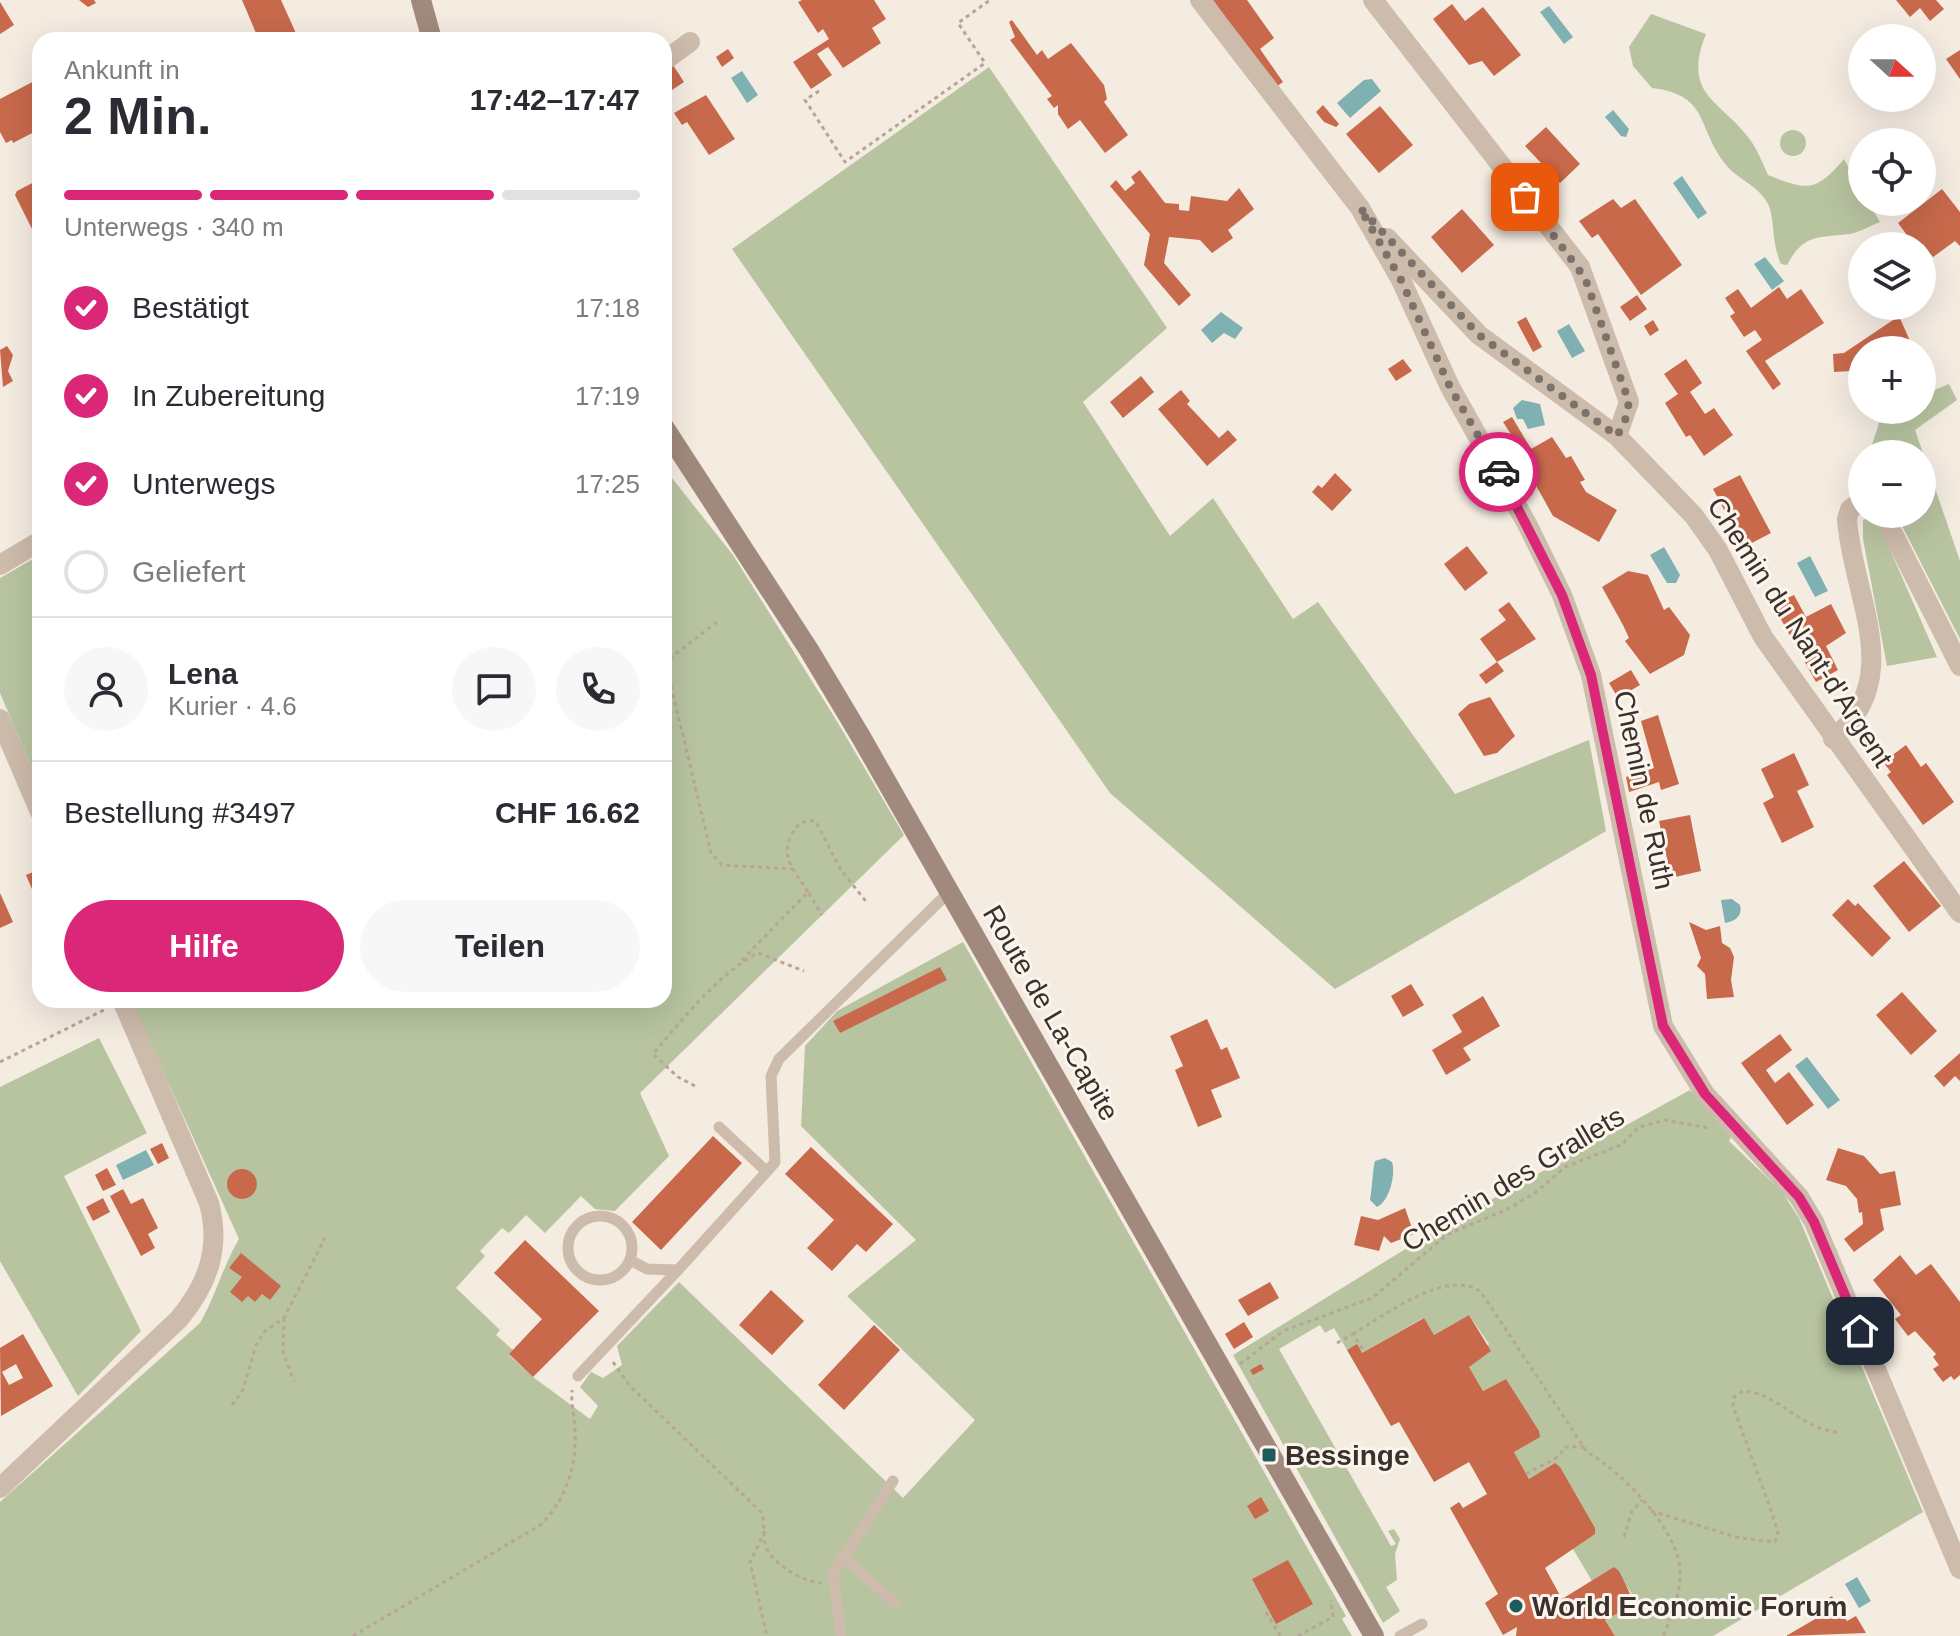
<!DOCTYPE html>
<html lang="de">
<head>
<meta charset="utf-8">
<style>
	body { margin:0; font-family:Helvetica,sans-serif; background:#f7f7f7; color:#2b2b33; height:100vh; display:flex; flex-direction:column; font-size:30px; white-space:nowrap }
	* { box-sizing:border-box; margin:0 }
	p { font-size:26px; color:#7c7c81 }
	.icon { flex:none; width:44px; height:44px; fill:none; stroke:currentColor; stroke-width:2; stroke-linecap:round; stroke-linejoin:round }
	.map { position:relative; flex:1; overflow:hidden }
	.side { position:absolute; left:32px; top:32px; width:640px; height:976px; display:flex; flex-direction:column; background:#fff; border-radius:24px; box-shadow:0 8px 32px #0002 }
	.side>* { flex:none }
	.needle { width:52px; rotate:111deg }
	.fabs { position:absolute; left:1848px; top:24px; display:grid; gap:16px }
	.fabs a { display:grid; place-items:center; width:88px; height:88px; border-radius:50%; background:#fff; box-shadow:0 8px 32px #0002; font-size:40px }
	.pin { position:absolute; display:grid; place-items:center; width:68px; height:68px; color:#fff; margin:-34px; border-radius:16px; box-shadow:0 4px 12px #0006 }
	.courier { position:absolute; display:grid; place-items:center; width:80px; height:80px; margin:-40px; border:6px solid #db2777; border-radius:50%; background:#fff; color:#222; box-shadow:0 2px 10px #0007 }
	.overview em { font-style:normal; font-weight:700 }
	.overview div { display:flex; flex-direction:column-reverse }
	.overview { display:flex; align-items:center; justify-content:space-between; height:136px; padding:0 32px }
	h1 { font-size:52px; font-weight:700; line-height:60px }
	.bar { display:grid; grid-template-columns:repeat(4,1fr); gap:12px 8px; align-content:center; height:96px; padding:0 32px }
	.bar i { height:10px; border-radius:6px; background:#e1e1e2 }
	.bar .active { background:#db2777 }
	.bar p { grid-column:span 4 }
	.line { display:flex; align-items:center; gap:20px; padding:0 32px; border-top:2px solid #e1e1e2 }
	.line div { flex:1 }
	.round { display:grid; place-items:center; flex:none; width:84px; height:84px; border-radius:42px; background:#f7f7f7 }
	ol { padding:0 32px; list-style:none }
	li { display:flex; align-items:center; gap:24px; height:88px }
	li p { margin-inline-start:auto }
	li .icon { padding:8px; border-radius:50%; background:#db2777; color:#fff; stroke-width:4 }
	li:last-child { color:#7c7c81 }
	li i { width:44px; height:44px; border:4px solid #e1e1e2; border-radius:50% }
	.button { display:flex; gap:16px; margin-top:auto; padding:16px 32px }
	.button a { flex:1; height:92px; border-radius:48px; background:#db2777; color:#fff; font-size:32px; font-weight:700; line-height:92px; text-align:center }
	.button a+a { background:#f7f7f7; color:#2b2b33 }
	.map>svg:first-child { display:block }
</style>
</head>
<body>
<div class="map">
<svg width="1960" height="1636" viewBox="0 0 1960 1636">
	<rect width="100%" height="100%" fill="#f4ebe1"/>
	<path fill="#b8c4a0" d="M1651 14 1706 34C1681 97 1722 100 1751 141 1758 151 1763 164 1768 175 1808 191 1816 192 1844 159L1862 191V202H1868L1880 222C1870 226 1860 232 1850 234 1819 238 1804 233 1787 265L1781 264C1771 242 1775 218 1768 204 1759 186 1739 180 1727 166 1696 129 1711 95 1652 88L1633 66 1629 47Z
		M989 67 1167 328 1083 402 1170 536 1213 498 1293 619 1318 602 1455 794 1589 740 1606 831 1335 989 1110 793 732 249Z
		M1780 143a13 13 0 1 1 26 0a13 13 0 1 1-26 0Z
		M1949 384 1957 400 1915 430 1960 561V639L1896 514H1922V454H1869L1883 411 1922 410V395Z
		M664 468 733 555 835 718 904 835 640 1093 669 1156 615 1211 595 1209 581 1196 545 1233 526 1215 509 1233 502 1228 480 1251 485 1256 456 1288 500 1330 496 1335 513 1350 509 1355 533 1377 590 1419 598 1406 580 1387 591 1372 603 1378 622 1365 617 1346 679 1282 903 1498 975 1420 847 1296 916 1240 801 1126 805 1046 837 1011 963 942 1346 1616 1342 1619 1352 1636H0V1502L200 1323C216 1295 223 1266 239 1239L131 1000H664Z
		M1872 517 1884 536 1937 657 1887 666 1863 539V520Z
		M40 555V787L0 693V578Z
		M99 1038 147 1133 64 1176 141 1331 78 1396 0 1261V1087Z
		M1690 1090 1731 1137 1729 1141 1782 1192 1799 1218 1923 1512 1713 1636H1615L1605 1620 1634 1604V1597L1614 1568 1592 1581 1573 1549 1554 1464 1529 1479 1514 1452 1538 1430 1506 1379 1483 1391 1469 1367 1489 1344 1469 1315 1434 1335 1423 1318 1362 1353 1357 1345 1347 1350 1334 1328 1325 1333 1320 1325 1279 1349 1391 1546 1396 1544 1388 1531 1394 1529 1400 1539 1395 1554 1397 1580 1386 1587 1400 1611 1383 1623 1233 1355 1438 1229Z"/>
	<path fill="#7fb0b2" d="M1549 6 1573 37 1564 44 1540 12Z
		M742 71 758 95 747 103 731 78Z
		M1372 79 1381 91 1350 118 1337 103 1364 80Z
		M1613 110 1629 129 1626 137 1621 136 1605 117Z
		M1682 176 1707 213 1698 219 1673 183Z
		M1765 257 1784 281 1772 290 1754 264Z
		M1221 312 1243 328 1235 339 1224 333 1212 343 1201 330Z
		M1569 324 1585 351 1572 358 1557 331Z
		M1522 400 1540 404 1545 425 1528 429 1523 419H1517L1513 408Z
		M1664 547 1680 575 1676 583H1667L1650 555Z
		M1810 556 1828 591 1815 597 1797 563Z
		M1732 899 1740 905C1743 916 1735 921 1725 923L1721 900Z
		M1807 1057 1840 1100 1828 1109 1795 1066Z
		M146 1150 154 1165 123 1180 116 1165Z
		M1385 1158 1392 1162C1396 1175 1389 1202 1377 1207L1370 1200C1372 1191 1373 1166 1375 1161Z
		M1857 1577 1871 1601 1859 1608 1845 1584Z"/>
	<path fill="#c8694b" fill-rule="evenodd" d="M79 0H94L96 3 88 7Z
		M242 0H281L299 40H259Z
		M802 0H874L886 19 872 28 881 43 843 68 828 47 817 54 832 75 811 89 793 62 829 39 823 29 818 33 798 2Z
		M1213 0H1247L1274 38 1260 49 1283 82 1276 87Z
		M1896 0H1936L1944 9 1930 21 1920 8 1910 17Z
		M0 2 14 25 0 34Z
		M1452 4 1465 21 1483 7 1521 55 1494 76 1482 61 1469 65 1433 19Z
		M1012 20 1037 55 1042 50 1048 59 1071 43 1104 85 1107 99 1104 102 1128 135 1105 153 1080 120 1068 129 1058 114V105L1054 108 1047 99 1052 96 1010 40 1015 37 1009 22Z
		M728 49 734 58 722 67 716 57Z
		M1960 50V79L1946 59Z
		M673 65 684 82 669 92 664 83V70Z
		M40 78V129L13 143 12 140 6 143 0 132V99Z
		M706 95 735 139 709 155 687 122 682 125 674 113Z
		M1323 105 1339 124 1336 127 1324 122 1316 112Z
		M1380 106 1413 145 1379 173 1346 134Z
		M1546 127 1580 164 1560 183 1525 146Z
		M1140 170 1165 203 1179 204V210L1189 211 1191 196 1227 201 1239 188 1254 209 1228 230 1233 238 1212 253 1200 240 1169 237 1164 263 1191 295 1179 306 1144 265 1150 234 1110 186 1116 180 1125 191 1135 183 1131 177Z
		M40 179V227L33 231 15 195 17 191Z
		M1942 189 1960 212V246L1955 241 1933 257 1923 244 1915 246 1898 223Z
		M1613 199 1621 208 1635 199 1682 265 1641 295 1598 234 1592 238 1579 221Z
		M1462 209 1494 245 1462 273 1431 237Z
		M1779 287 1787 299 1801 289 1824 323 1765 361 1781 384 1773 390 1746 351 1762 340 1755 330 1744 337 1730 316 1735 313 1725 298 1738 289 1751 308Z
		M1637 295 1647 309 1630 321 1620 307Z
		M1899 316 1914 350H1862V377L1852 371 1834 372 1833 354 1844 353Z
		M1526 317 1542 347 1533 352 1517 322Z
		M1653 320 1659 330 1650 336 1644 326Z
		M7 346 13 355 8 371 13 381 3 387 0 350Z
		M1403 359 1412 371 1396 381 1388 369Z
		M1686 359 1702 383 1690 392 1705 414 1714 408 1733 435 1704 456 1690 435 1686 437 1665 403 1678 394 1664 374Z
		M1141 376 1154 392 1123 418 1110 402Z
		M1181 390 1190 401 1187 404 1219 438 1228 430 1237 440 1207 466 1158 409Z
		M1512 417 1531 449 1552 437 1566 458 1571 456 1585 480 1580 482 1586 492 1617 510 1599 542 1553 516 1533 480 1538 476 1503 422Z
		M1335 473 1352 490 1332 511 1312 492 1318 485 1322 488Z
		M1740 475 1771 533 1744 547 1713 489Z
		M1467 546 1488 573 1465 591 1444 564Z
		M1628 571 1648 575 1664 610 1669 607 1690 635 1684 655 1650 674 1625 641 1629 638 1623 625 1602 587Z
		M1794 595 1806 617 1831 604 1846 633 1826 646 1838 670 1816 682 1773 605Z
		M1509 602 1536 639 1497 662 1480 639 1506 620 1498 610Z
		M1497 662 1504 671 1486 684 1479 675Z
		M1631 670 1640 685 1618 698 1609 683Z
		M1490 697 1515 736 1497 753 1484 756 1458 714 1469 704Z
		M1658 715 1679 784 1661 790 1659 782 1629 792 1626 777 1654 768 1641 721Z
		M1906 745 1921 767 1926 763 1954 802 1923 825 1887 775 1891 772 1883 762Z
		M1794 753 1809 785 1797 791 1814 827 1782 843 1763 803 1774 797 1761 769Z
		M1690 815 1701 871 1671 878 1659 821Z
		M1904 861 1941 906 1909 932 1873 886Z
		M40 869V908L26 875Z
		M0 893 13 922 0 928Z
		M1848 899 1855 906 1858 903 1891 938 1872 957 1832 915Z
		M1689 922 1706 930 1720 926 1722 943 1730 948 1734 957 1731 980 1734 997 1707 999 1705 974 1697 966 1701 958Z
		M940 967 947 980 840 1033 833 1021Z
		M1411 984 1424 1005 1403 1017 1391 996Z
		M1902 992 1937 1031 1911 1055 1876 1015Z
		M1483 996 1500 1026 1463 1048 1471 1060 1446 1075 1432 1050 1462 1032 1452 1015Z
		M1207 1019 1221 1050 1227 1047 1240 1078 1211 1090 1222 1117 1198 1127 1175 1070 1183 1066 1170 1036Z
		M1780 1034 1792 1050 1766 1070 1775 1083 1789 1072 1814 1105 1787 1125 1741 1063Z
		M1960 1053V1081L1955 1076 1944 1087 1934 1076Z
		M713 1136 742 1163 661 1250 632 1222Z
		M162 1143 169 1158 158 1164 150 1149Z
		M811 1147 893 1224 866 1252 857 1244 832 1271 807 1248 834 1220 785 1174Z
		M1838 1148 1864 1156 1880 1174 1895 1171 1901 1205 1880 1209 1884 1230 1854 1252 1844 1239 1863 1224 1862 1212 1859 1213 1857 1199 1846 1186 1826 1180Z
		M107 1168 116 1185 103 1191 95 1175Z
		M227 1184a15 15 0 1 1 30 0a15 15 0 1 1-30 0Z
		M123 1189 131 1204 143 1198 158 1228 148 1234 155 1248 141 1256 110 1196Z
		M103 1198 110 1212 93 1221 86 1207Z
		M1405 1208 1414 1234 1391 1243 1384 1236 1379 1251 1354 1245 1361 1216 1378 1220Z
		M525 1240 599 1311 533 1377 509 1354 542 1319 494 1273Z
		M241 1253 281 1286 270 1300 262 1294 255 1302 248 1296 242 1302 230 1292 242 1277 229 1268Z
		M1900 1255 1916 1275 1931 1264 1960 1302V1375L1954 1380 1951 1376 1943 1382 1933 1369 1939 1365 1933 1357 1936 1354 1915 1331 1908 1336 1895 1319 1901 1315 1873 1280Z
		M1270 1282 1279 1298 1248 1316 1238 1300Z
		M771 1290 804 1321 772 1355 739 1325Z
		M1469 1315 1491 1351 1469 1367 1483 1391 1506 1379 1539 1431 1540 1437 1514 1452 1529 1479 1555 1463 1560 1467 1595 1528V1534L1545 1568 1562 1599 1614 1567 1619 1571 1635 1604 1605 1620 1615 1636H1516L1517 1627 1503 1635 1485 1603 1498 1594 1450 1508 1459 1502 1463 1508 1487 1494 1469 1462 1434 1482 1399 1422 1391 1426 1347 1350 1357 1344 1362 1353 1424 1318 1434 1335Z
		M1244 1322 1253 1337 1234 1349 1225 1334Z
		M874 1325 900 1350 844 1410 818 1385Z
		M23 1334 53 1386 1 1416 0 1348ZM16 1364 23 1378 9 1385 2 1372Z
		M1261 1364 1264 1369 1253 1375 1250 1370Z
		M1261 1497 1269 1511 1255 1519 1247 1506Z
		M1288 1560 1313 1604 1276 1624 1252 1579Z
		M1832 1596 1847 1621 1856 1616 1866 1633 1786 1636 1822 1615 1817 1605Z"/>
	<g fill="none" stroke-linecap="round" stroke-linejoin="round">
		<path stroke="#b9a596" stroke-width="3" stroke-dasharray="4 4" stroke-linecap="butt" d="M819 91 805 100 845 162 985 63 958 23 990 0
			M717 622 670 658 668 673 711 853 722 865 793 869
			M808 892C796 873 780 858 791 836 795 827 800 822 810 820L816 822 841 870 868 904
			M742 960 808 892 822 915
			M0 1062 104 1010
			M695 1086 678 1077 653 1054C680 1022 721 971 758 953L804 971
			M284 1318 283 1352 294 1381
			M1353 1334C1384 1316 1447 1267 1481 1292L1587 1452C1621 1471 1678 1529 1680 1570 1681 1593 1672 1616 1663 1636
			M1337 1343 1353 1334 1364 1352
			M613 1362 630 1386 761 1512C766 1523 762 1533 765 1544 770 1563 803 1582 821 1583
			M1240 1364 1283 1331 1372 1298 1448 1234 1508 1209 1535 1193 1565 1167 1621 1145 1639 1127 1665 1120 1708 1128
			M232 1405 243 1390 256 1345 264 1332 284 1318 325 1238
			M1526 1474 1558 1457 1565 1447H1584
			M1651 1511 1740 1538 1775 1542 1778 1533 1773 1516 1733 1406 1734 1397 1743 1391C1778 1393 1801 1429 1837 1432
			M765 1531 750 1562 767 1636
			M1624 1537 1632 1511 1642 1500
			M1266 1612 1280 1636
			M353 1636 542 1524C567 1496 577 1467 575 1429 574 1416 571 1403 572 1390
			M1298 1636 1333 1617 1331 1600"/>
		<path stroke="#cdbbac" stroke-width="11" d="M719 1127 766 1171
			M568 1248a32 32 0 1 1 64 0a32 32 0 1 1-64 0Z
			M630 1260 647 1269 678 1270 770 1168 775 1162 771 1076 779 1059 949 892
			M578 1376 678 1270
			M843 1556 895 1603
			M841 1636 833 1574 893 1481
			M1400 1636 1422 1624"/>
		<path stroke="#cdbbac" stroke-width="20" d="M1200 0 1360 208 1401 280 1450 387 1527 524 1562 595 1591 675 1663 1026 1705 1094 1799 1197 1814 1222 1960 1569
			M1373 0 1580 267 1629 402 1617 436
			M664 61 690 42
			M1387 238 1479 335 1617 436 1694 516 1718 550 1763 637 1960 913
			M1883 514 1960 666
			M0 565 40 541
			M0 719 40 812
			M1833 739C1907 678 1852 596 1847 519L1850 509 1862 501
			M0 1488 179 1319C208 1284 221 1248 209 1203L122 1000"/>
		<path stroke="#a18a7d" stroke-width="20" d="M421 0 432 40
			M664 427 809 650 861 737 1374 1636"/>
	</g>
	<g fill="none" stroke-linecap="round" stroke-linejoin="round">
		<path stroke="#7c716b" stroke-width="8" stroke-dasharray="0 14.4" d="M1499 472 1450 387 1401 280 1360 208 1479 335 1617 436 1625 421 1629 402 1585 278 1525 197"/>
		<path stroke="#db2777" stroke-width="10" d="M1499 472 1562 595 1591 675 1663 1026 1705 1094 1799 1197 1814 1222 1860 1331"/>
	</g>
	<g fill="#1f5a5e" stroke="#fbf5ee" stroke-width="3">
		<rect x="1261" y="1447" width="16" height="16" rx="4"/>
		<circle cx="1516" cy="1606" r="8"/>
	</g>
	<g text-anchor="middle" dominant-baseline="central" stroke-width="6" stroke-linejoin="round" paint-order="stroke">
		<g font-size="28" fill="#3b302b" stroke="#fbf5ee">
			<text transform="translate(1800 632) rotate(57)">Chemin du Nant-d'Argent</text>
			<text transform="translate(1644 790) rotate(78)">Chemin de Ruth</text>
			<text transform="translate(1051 1013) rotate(60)">Route de La-Capite</text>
			<text transform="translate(1513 1179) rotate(-31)">Chemin des Grallets</text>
		</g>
		<g font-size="28" font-weight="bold" fill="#3b302b" stroke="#fbf5ee" text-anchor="start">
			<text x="1285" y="1455">Bessinge</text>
			<text x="1532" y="1606">World Economic Forum</text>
		</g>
	</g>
</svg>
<div class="fabs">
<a><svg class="needle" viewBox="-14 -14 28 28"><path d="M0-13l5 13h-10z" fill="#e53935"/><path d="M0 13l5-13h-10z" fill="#7c7c81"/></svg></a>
<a><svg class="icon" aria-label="locate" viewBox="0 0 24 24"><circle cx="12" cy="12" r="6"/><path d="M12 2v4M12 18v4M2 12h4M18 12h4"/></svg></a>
<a><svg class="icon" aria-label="layers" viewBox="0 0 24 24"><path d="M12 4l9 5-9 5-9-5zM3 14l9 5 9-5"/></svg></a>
<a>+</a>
<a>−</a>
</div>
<div class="pin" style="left:1525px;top:197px;background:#ea580c"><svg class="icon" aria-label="bag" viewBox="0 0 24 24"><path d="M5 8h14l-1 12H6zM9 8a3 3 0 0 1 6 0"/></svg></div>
<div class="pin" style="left:1860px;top:1331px;background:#1f2937"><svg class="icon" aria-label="home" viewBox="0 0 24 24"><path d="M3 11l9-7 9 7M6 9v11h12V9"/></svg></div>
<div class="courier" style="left:1499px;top:472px"><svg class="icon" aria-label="car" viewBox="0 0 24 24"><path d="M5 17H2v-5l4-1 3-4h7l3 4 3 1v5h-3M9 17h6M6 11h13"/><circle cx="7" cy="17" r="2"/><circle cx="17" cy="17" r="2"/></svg></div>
<section class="side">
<div class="overview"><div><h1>2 Min.</h1><p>Ankunft in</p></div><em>17:42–17:47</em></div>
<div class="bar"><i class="active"></i><i class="active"></i><i class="active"></i><i></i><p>Unterwegs · 340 m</p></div>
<ol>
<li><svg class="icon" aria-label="check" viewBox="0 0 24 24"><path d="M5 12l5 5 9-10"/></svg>Bestätigt<p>17:18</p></li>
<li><svg class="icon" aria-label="check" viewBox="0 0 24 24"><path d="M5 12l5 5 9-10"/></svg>In Zubereitung<p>17:19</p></li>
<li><svg class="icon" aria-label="check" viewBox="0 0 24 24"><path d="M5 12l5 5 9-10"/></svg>Unterwegs<p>17:25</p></li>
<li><i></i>Geliefert</li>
</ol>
<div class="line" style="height:144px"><a class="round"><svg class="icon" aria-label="person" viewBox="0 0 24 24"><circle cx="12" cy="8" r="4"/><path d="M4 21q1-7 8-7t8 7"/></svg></a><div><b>Lena</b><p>Kurier · 4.6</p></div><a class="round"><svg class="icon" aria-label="chat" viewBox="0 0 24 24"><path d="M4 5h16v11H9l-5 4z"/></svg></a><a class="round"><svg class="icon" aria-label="phone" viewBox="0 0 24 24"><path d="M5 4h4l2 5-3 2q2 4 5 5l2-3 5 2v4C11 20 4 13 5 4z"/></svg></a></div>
<div class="line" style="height:104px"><div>Bestellung #3497</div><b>CHF 16.62</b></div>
<div class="button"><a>Hilfe</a><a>Teilen</a></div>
</section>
</div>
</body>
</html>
